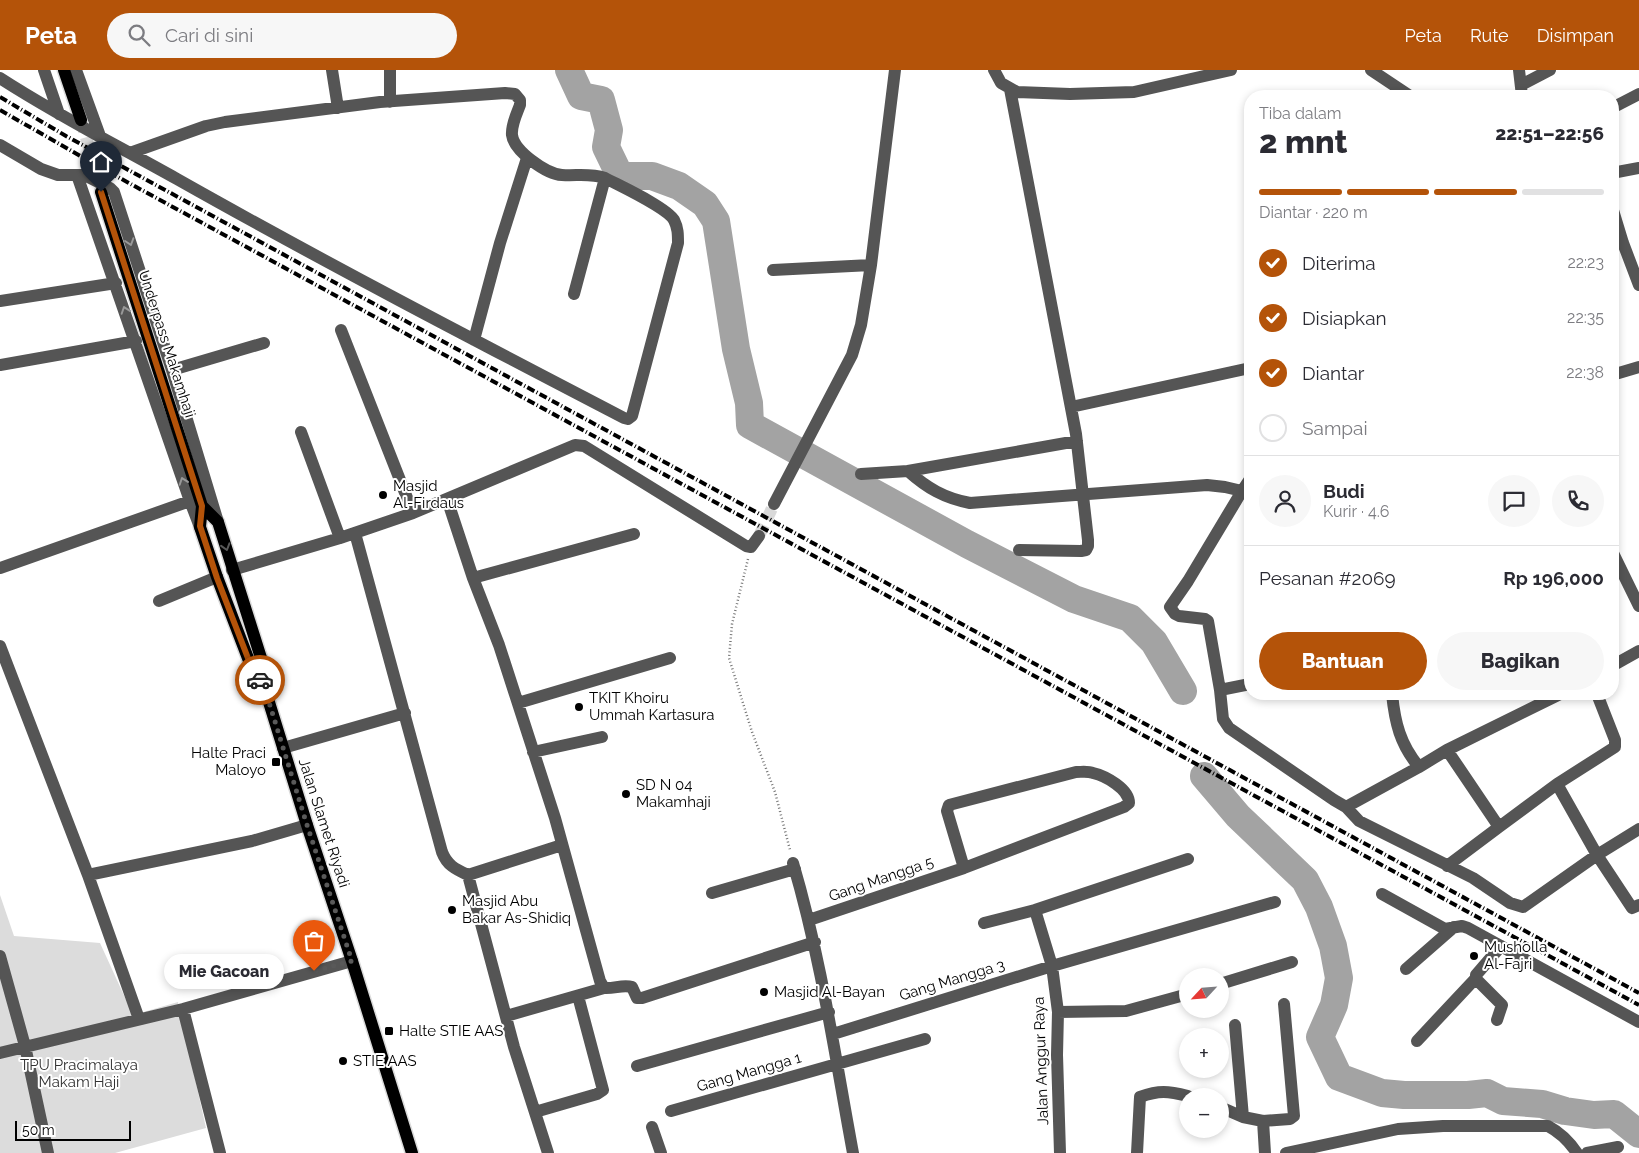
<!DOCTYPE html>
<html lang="id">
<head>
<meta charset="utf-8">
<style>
	body { margin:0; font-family:Raleway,sans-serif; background:#f7f7f7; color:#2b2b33; height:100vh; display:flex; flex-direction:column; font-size:19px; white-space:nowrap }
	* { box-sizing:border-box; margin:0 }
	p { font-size:16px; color:#7c7c81 }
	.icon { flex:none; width:28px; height:28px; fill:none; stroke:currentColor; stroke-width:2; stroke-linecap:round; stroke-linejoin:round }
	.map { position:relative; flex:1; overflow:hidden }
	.drawer { position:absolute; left:1244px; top:20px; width:375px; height:610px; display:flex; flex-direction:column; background:#fff; border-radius:20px; box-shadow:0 2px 8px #0003 }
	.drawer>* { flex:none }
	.needle { width:32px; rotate:244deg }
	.tools { position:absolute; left:1179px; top:898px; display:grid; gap:10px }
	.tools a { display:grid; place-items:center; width:50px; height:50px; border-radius:50%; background:#fff; box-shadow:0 2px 8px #0003; font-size:25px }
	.scale { position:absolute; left:15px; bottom:12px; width:116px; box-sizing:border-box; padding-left:5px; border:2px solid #000; border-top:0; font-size:14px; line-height:18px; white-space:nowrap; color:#000; -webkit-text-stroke:4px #fff; paint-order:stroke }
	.pin { position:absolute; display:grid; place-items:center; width:42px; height:42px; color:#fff; margin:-51px -21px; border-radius:50% 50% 50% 0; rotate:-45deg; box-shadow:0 0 5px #0007 }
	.pin .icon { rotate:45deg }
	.courier { position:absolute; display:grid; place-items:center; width:50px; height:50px; margin:-25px; border:4px solid #b45309; border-radius:50%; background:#fff; color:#222; box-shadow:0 1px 6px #0007 }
	.bubble { position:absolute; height:35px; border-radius:18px; background:#fff; box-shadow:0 2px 8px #0003; font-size:16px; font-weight:800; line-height:35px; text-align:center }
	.head em { font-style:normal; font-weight:800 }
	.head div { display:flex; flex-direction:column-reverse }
	.head { display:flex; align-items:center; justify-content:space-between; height:85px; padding:0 15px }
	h1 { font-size:32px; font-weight:800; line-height:38px }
	.bar { display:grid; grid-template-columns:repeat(4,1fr); gap:8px 5px; align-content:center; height:60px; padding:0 15px }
	.bar i { height:6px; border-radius:4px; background:#e1e1e2 }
	.bar .current { background:#b45309 }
	.bar p { grid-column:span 4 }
	.line { display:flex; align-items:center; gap:12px; padding:0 15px; border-top:1px solid #e1e1e2 }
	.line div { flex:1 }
	.round { display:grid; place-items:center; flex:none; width:52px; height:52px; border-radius:26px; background:#f7f7f7 }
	ol { padding:0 15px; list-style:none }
	li { display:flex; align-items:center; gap:15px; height:55px }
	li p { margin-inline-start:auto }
	li .icon { padding:5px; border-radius:50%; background:#b45309; color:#fff; stroke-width:4 }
	li:last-child { color:#7c7c81 }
	li i { width:28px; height:28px; border:2px solid #e1e1e2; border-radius:50% }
	.cta { display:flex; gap:10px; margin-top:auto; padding:10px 15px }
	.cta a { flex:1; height:58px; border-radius:30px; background:#b45309; color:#fff; font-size:20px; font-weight:800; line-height:58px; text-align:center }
	.cta a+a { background:#f7f7f7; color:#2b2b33 }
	header { display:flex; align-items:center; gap:30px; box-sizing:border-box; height:70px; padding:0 25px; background:#b45309; color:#fff }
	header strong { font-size:24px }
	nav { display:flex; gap:28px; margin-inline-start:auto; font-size:18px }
	.search { width:350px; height:45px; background:#f7f7f7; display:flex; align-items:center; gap:12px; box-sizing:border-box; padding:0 18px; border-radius:28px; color:#7c7c81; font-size:19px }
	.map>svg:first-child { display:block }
</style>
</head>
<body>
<header>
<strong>Peta</strong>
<div class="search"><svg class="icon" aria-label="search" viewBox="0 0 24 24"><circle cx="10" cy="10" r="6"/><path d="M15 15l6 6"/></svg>Cari di sini</div>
<nav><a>Peta</a><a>Rute</a><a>Disimpan</a></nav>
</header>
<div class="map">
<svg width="1639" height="1083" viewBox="0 0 1639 1083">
	<rect width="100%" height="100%" fill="#fff"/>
	<path fill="#dcdcdc" d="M0 825 14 866 100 873 133 945 178 932 206 1058 115 1083H0Z"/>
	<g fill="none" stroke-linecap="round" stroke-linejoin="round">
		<path stroke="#a3a3a3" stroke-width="28" d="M569 0 581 26 601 30 609 60 606 77 620 106H652L679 116 705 134 716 151 736 279 749 333 750 355 967 474 1074 529 1130 548 1154 572 1183 621
			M1204 706 1238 746 1305 810 1319 837 1333 876 1339 908 1334 935 1320 967 1339 1007 1382 1023 1404 1025H1468L1487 1023 1503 1031 1542 1034 1565 1041 1594 1045 1614 1044 1639 1064"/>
		<path stroke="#d9d9d9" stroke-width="12" stroke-dasharray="12 6" stroke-linecap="butt" d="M759 466 774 434"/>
		<path stroke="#d9d9d9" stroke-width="12" stroke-dasharray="12 6" stroke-linecap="butt" d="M81 50 101 120"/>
		<defs>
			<path id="major" d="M64 0 81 50
				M101 122 202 436 200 457 217 507 251 596 264 616 307 755 352 891 412 1083
				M202 436 218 452 262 591 264 616"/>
		</defs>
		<use href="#major" stroke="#dbdbdb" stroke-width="15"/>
		<path stroke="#777" stroke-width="2.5" stroke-dasharray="1 2.5" stroke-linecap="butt" d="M748 489 732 554 729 588 752 662 775 722 790 780"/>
		<path stroke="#555" stroke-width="12" d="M44 0 59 44
			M76 0 100 66
			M332 0 338 38
			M390 0V32
			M994 0 1001 13 1017 22 1070 24 1134 22 1231 0
			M1371 0 1410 26
			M1519 0 1522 26
			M0 8C57 45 118 76 177 109 324 192 474 270 624 348L628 349 632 346 678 173C678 164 678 158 674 150 666 137 620 116 605 108 590 103 577 106 562 105 546 104 514 81 512 65 511 55 517 43 520 35V30L515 24 505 23 380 32 225 52 206 56 130 83
			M1521 15 1550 0
			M1010 19 1076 364 1088 470V476L1086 480 1081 481 1019 480
			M1612 38 1639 24
			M0 75 41 99 58 105H84L110 118 114 122 172 300 218 452
			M1612 103 1639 98
			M77 105 190 431 200 457
			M1612 137 1623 173 1639 215
			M773 200 871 195
			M574 224 605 108
			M0 231 116 213
			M341 260 413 443
			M474 270 500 173 527 88
			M0 295 136 271
			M172 300 264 273
			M1612 305 1639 297
			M1071 337 1250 298
			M301 362 340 468
			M908 401 1077 371
			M861 404 908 401C927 418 944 428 970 433L1207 415 1225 417 1242 421 1188 511 1170 537 1175 544 1179 546 1205 549 1208 551 1220 620 1223 649 1229 658 1334 730 1346 737 1359 751 1473 808 1510 833 1523 837 1597 785 1639 759
			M1242 421 1250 409
			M447 429 473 508 499 575 555 748 600 911 604 918
			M774 434 852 285 861 255 871 195 895 0
			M355 463 442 782C447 795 455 799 468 805L514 977 548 1083
			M1612 481 1639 536
			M0 498 190 431
			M232 500 340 468 413 443 575 375 584 376 746 476 751 477 759 466
			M473 508 634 464
			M159 531 217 507
			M0 576 88 805 139 949
			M1612 596 1639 581
			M1220 620 1250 614
			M518 633 670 588
			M283 678 405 643
			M1447 680 1499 757 1557 714 1615 677V670L1597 624
			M533 682 602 667
			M1419 697 1447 680 1560 624
			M1557 714 1597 785 1632 838 1639 835
			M1346 737 1419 697C1400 674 1395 653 1392 624
			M793 793C821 888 835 986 853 1083
			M1447 796 1499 757
			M88 805 252 771 307 755
			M468 805 562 775
			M712 823 795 799
			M1382 824 1445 859 1462 856 1468 858 1639 952
			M1035 840 1052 896 1058 942 1057 985 1060 1083
			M809 850 964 798 1103 745 1124 737 1129 733C1129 719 1106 706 1093 703 1088 701 1082 702 1076 702L949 735 947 741 964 798
			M984 853 1035 840 1188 789
			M0 886 25 976 48 1083
			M1406 899 1454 857
			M1220 914 1292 892
			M183 939 220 1083
			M1058 942 1126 941 1188 924
			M506 946 604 918C614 919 623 914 632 917L637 928H642L815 872
			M1497 950 1502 935 1477 910 1476 905 1501 876
			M1235 955 1243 1047
			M833 964 1052 896 1275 832
			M1417 971 1476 908
			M0 983 183 939 352 891
			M637 996 829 942
			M1220 1037 1243 1047 1263 1051 1265 1083
			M671 1041 925 969
			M535 1042 597 1024 603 1020 578 926
			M1263 1051 1290 1049 1294 1046 1284 934
			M652 1057 661 1083
			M1137 1083 1140 1027C1159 1020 1168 1021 1188 1026
			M1286 1083 1398 1059 1443 1056H1548C1561 1063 1569 1071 1577 1083
			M1587 1083 1618 1077"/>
		<use href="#major" stroke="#000" stroke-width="12"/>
		<path stroke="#000" stroke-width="4" stroke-dasharray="8 2.5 1 2.5" stroke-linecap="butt" d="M0 27 66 66 1639 923
			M0 40 105 100 1639 935"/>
	</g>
	<defs><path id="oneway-chevron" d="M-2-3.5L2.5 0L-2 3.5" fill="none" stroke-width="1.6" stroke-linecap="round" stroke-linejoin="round" transform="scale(1.25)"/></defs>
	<g stroke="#999">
		<use href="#oneway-chevron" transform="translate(130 172) rotate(72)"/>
		<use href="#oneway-chevron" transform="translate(125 240) rotate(-109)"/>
		<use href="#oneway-chevron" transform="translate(183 411) rotate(-109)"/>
	</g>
	<use stroke="#595959" href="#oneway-chevron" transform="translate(226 477) rotate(73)"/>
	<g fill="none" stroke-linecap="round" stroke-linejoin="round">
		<path stroke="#595959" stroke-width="5" stroke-dasharray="0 9" d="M260 610 264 616 307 755 352 891 314 901"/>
		<path stroke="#b45309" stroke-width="6" d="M101 122 202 436 200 456 217 508 251 596 260 610"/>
	</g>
	<g fill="#000" stroke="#fff" stroke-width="2">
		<circle cx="383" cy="425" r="5"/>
		<circle cx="579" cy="637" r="5"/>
		<rect x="271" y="687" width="10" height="10" rx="2.5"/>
		<circle cx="626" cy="724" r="5"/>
		<circle cx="452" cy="840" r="5"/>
		<circle cx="1474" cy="886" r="5"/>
		<circle cx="764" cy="922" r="5"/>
		<rect x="384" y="956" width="10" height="10" rx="2.5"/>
		<circle cx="343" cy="991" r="5"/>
	</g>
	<g text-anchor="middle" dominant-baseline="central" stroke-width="4" stroke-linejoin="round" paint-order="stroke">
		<g font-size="15" fill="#000" stroke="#fff">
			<text transform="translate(167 274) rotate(72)">Underpass Makamhaji</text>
			<text transform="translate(324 753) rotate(72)">Jalan Slamet Riyadi</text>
			<text transform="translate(881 809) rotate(-19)">Gang Mangga 5</text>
			<text transform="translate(952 910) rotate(-17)">Gang Mangga 3</text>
			<text transform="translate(1041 991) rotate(-92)">Jalan Anggur Raya</text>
			<text transform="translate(749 1002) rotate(-16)">Gang Mangga 1</text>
		</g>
		<g font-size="15" fill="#000" stroke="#fff" text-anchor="start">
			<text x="393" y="416">Masjid<tspan x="393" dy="17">Al-Firdaus</tspan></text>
			<text x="589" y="628">TKIT Khoiru<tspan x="589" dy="17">Ummah Kartasura</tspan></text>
			<text x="266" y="683" text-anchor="end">Halte Praci<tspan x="266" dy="17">Maloyo</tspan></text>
			<text x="636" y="715">SD N 04<tspan x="636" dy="17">Makamhaji</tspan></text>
			<text x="462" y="831">Masjid Abu<tspan x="462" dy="17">Bakar As-Shidiq</tspan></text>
			<text x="1484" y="877">Musholla<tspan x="1484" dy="17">Al-Fajri</tspan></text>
			<text x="774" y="922">Masjid Al-Bayan</text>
			<text x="399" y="961">Halte STIE AAS</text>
			<text x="353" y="991">STIE AAS</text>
		</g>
		<g font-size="15" fill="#333" stroke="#fff">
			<text x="79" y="995">TPU Pracimalaya<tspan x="79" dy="17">Makam Haji</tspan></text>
		</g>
	</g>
</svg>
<div class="tools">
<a><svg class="needle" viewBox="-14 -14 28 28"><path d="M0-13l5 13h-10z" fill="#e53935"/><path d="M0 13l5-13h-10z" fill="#7c7c81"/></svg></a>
<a>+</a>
<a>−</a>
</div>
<div class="scale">50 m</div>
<div class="pin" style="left:314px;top:901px;background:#ea580c"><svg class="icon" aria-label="bag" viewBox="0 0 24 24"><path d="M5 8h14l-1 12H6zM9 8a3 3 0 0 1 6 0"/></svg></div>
<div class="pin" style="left:101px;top:122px;background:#1f2937"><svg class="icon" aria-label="home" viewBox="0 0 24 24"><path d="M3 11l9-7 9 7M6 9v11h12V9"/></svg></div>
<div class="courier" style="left:260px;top:610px"><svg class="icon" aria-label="car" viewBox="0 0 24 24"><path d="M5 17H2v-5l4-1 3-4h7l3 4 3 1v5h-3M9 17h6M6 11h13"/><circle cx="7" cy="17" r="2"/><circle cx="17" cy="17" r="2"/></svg></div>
<div class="bubble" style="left:164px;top:884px;width:120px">Mie Gacoan</div>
<section class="drawer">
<div class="head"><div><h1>2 mnt</h1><p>Tiba dalam</p></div><em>22:51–22:56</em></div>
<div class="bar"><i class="current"></i><i class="current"></i><i class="current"></i><i></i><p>Diantar · 220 m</p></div>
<ol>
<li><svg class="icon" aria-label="check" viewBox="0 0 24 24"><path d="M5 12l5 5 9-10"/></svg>Diterima<p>22:23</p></li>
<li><svg class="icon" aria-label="check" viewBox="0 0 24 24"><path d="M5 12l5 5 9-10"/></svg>Disiapkan<p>22:35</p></li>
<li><svg class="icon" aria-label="check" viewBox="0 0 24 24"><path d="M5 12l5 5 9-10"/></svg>Diantar<p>22:38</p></li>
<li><i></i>Sampai</li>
</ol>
<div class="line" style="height:90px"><a class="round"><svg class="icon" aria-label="person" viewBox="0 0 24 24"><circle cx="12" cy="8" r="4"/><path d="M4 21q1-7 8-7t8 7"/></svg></a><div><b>Budi</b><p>Kurir · 4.6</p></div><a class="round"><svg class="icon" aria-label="chat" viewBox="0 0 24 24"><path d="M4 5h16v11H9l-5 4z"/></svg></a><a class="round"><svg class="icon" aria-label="phone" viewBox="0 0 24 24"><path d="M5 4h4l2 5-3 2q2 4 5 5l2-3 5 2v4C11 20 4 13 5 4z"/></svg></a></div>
<div class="line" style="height:65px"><div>Pesanan #2069</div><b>Rp 196,000</b></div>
<div class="cta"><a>Bantuan</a><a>Bagikan</a></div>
</section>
</div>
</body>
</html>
